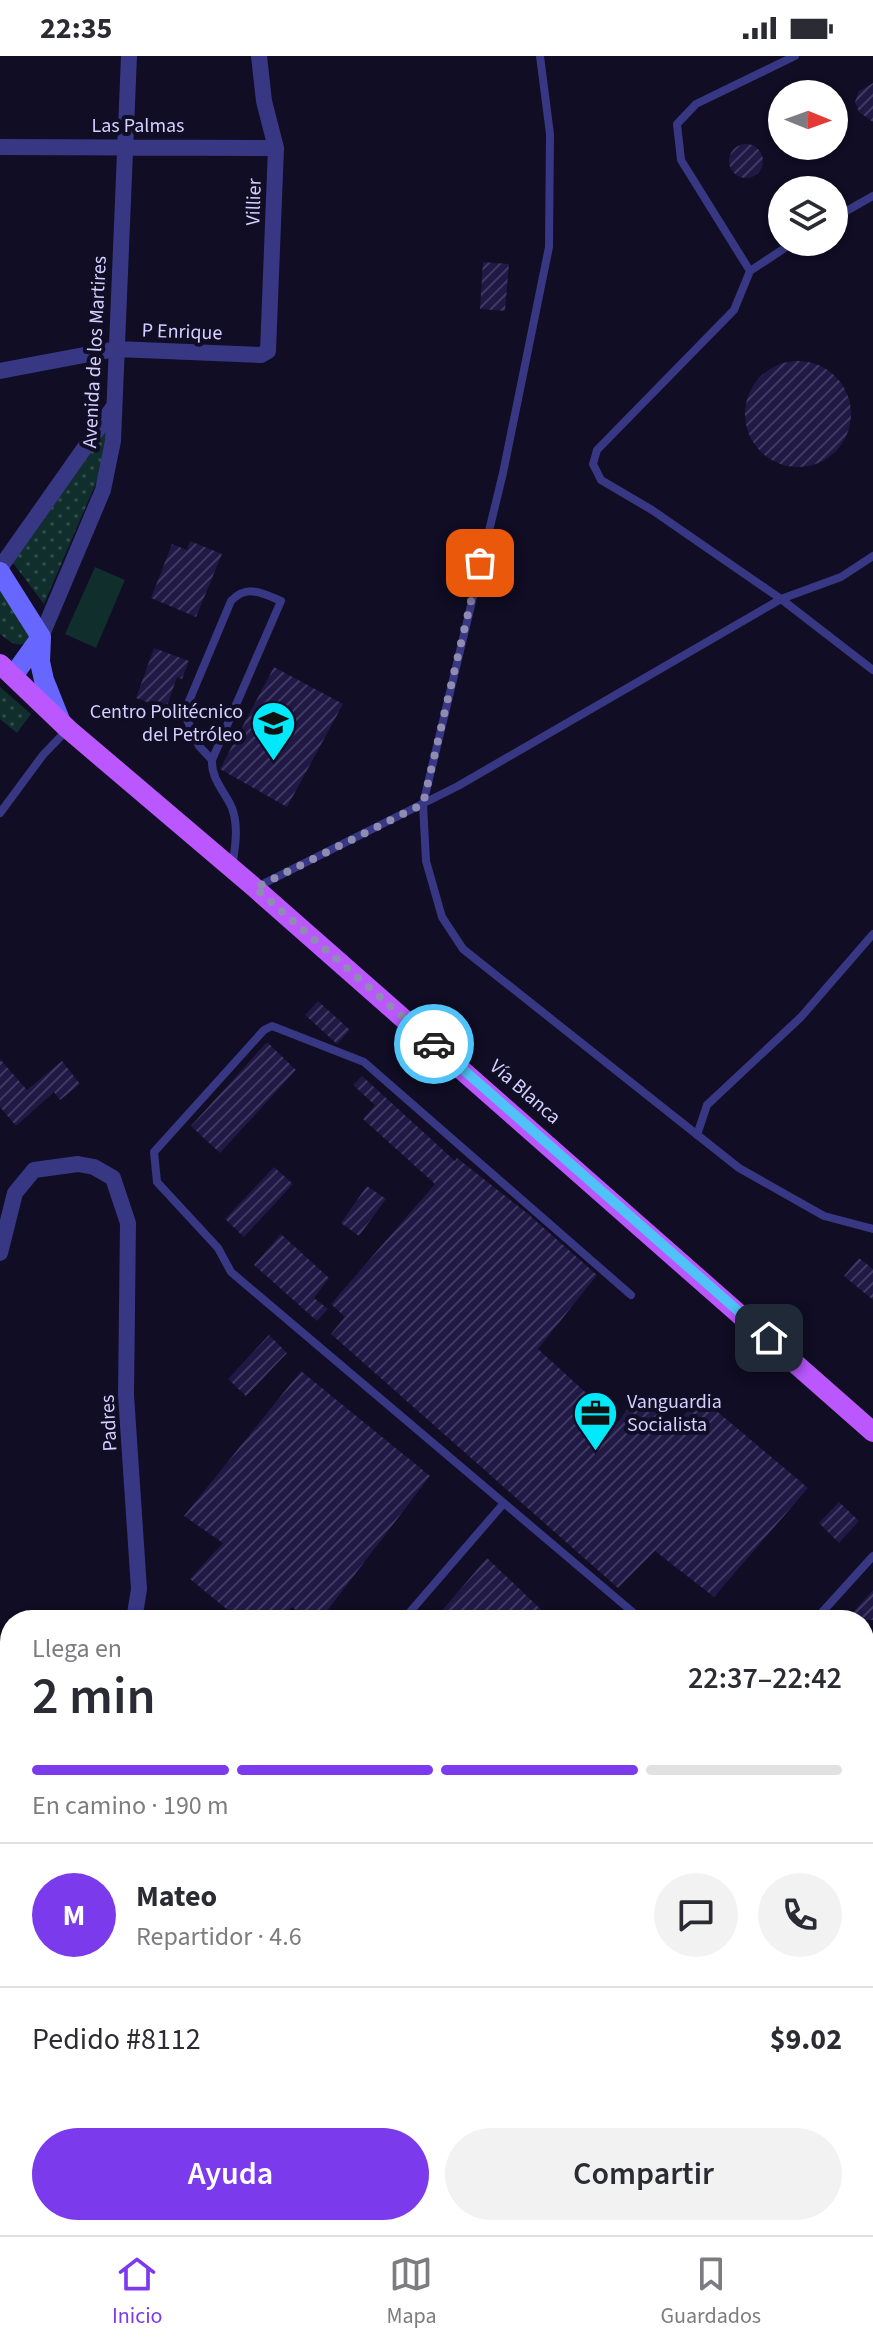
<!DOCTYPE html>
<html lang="es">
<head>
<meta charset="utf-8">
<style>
	body { margin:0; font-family:"Source Sans 3",sans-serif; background:#f2f2f3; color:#2b2b33; height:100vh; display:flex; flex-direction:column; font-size:30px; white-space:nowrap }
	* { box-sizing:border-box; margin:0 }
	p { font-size:26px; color:#7c7c81 }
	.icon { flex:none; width:44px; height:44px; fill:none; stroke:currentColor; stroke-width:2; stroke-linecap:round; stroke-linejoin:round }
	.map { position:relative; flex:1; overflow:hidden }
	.side { position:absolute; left:0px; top:1554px; width:874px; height:626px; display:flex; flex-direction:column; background:#fff; border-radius:32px 32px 0 0; box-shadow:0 2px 6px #0004 }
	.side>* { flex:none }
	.needle { width:52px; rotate:91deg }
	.fabs { position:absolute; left:768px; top:24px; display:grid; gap:16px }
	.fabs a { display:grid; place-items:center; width:80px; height:80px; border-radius:50%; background:#fff; box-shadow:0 2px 6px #0004; font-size:40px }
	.pin { position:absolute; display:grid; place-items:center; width:68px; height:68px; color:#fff; margin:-34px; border-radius:16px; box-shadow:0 4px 12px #0006 }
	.courier { position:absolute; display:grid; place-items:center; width:80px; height:80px; margin:-40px; border:6px solid #4fc3f7; border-radius:50%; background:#fff; color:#222; box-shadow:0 2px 10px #0007 }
	.summary em { font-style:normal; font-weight:600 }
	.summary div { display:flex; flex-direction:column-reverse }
	.summary { display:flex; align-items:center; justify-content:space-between; height:136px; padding:0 32px }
	h1 { font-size:52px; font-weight:600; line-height:60px }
	.bar { display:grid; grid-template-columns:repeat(4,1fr); gap:12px 8px; align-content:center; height:96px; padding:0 32px }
	.bar i { height:10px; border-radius:6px; background:#e1e1e2 }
	.bar .selected { background:#7c3aed }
	.bar p { grid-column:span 4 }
	.line { display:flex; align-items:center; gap:20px; padding:0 32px; border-top:2px solid #e1e1e2 }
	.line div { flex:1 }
	.round { display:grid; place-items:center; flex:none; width:84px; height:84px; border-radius:42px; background:#f2f2f3 }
	.primary-button { display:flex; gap:16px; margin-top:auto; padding:16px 32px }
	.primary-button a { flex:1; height:92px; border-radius:48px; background:#7c3aed; color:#fff; font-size:32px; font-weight:600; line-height:92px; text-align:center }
	.primary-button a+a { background:#f2f2f3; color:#2b2b33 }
	.status { display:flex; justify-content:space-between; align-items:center; height:56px; padding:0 40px; background:#fff; direction:ltr }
	.status svg { height:22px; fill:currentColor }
	.dock { display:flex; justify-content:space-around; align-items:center; height:112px; border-top:2px solid #e1e1e2; background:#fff; font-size:22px; color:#7c7c81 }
	.dock a { display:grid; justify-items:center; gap:4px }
	.dock .selected { color:#7c3aed }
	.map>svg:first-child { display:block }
</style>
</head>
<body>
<div class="status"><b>22:35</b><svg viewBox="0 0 49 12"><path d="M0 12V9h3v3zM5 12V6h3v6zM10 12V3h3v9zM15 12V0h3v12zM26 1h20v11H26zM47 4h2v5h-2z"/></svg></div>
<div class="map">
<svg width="873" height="2179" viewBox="0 0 873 2179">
	<defs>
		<pattern id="grass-dots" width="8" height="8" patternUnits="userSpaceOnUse" patternTransform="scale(2)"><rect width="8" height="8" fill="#102e2c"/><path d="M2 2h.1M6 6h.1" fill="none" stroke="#324b4c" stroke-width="1.8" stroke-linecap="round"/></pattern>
		<pattern id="building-hatch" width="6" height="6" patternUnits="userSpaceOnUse" patternTransform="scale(2)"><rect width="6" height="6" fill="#201945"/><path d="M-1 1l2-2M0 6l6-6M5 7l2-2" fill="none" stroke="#403961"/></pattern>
	</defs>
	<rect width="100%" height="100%" fill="#100d24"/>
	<path fill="url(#grass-dots)" d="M109 366 99 420 44 548 10 503Z
		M0 526 29 576V586C16 592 10 586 0 578Z
		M0 631 31 658 17 677 0 663Z"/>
	<path fill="#102e2c" d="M95 511 125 524 96 592 65 578Z"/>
	<path fill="url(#building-hatch)" d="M873 27V66L859 56 855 46 859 35Z
		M729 105a17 17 0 1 1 34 0a17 17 0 1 1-34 0Z
		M483 206 509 208 505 255 480 253Z
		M745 358a53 53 0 1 1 106 0a53 53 0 1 1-106 0Z
		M190 485 222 498 196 561 151 542 172 488 187 494Z
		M154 592 189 605 182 623 177 621 166 653 136 642Z
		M274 611 343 648 287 751 220 713Z
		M318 945 350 974 337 988 305 959Z
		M267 986 296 1014 220 1097 191 1070Z
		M0 1003 27 1034 62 1005 80 1028 60 1044 54 1036 16 1070 0 1051Z
		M362 1020 455 1105 457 1102 528 1158 597 1219 538 1293 618 1366 637 1340 675 1369 700 1341 808 1432 714 1541 655 1495 618 1532 331 1278 345 1261 331 1248 435 1128 363 1063 375 1049 353 1029Z
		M274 1111 293 1128 244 1181 225 1163Z
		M367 1130 386 1143 359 1180 341 1167Z
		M281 1178 329 1222 314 1242 328 1253 317 1265 254 1209Z
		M859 1202 873 1213V1244L844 1220Z
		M269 1279 287 1297 246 1340 228 1323Z
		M301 1315 430 1420 320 1564H308L292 1551 280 1564H240L190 1523 223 1487 184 1460Z
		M839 1446 859 1465 839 1487 819 1467Z
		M487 1502 552 1564H434Z
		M873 1534V1564H846Z"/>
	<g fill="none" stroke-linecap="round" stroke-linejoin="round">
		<path stroke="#373784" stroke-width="8" d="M540 0 550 78 549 191 503 417 423 748 426 805 442 861 463 893 739 1112 824 1160 873 1173
			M834 162 873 140
			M794 186 750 215 681 104 677 68 696 48 795 0
			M750 215 734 254 597 394 593 408 601 424 652 454 781 543 873 614
			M212 704 199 690 184 657 231 545C247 528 262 537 281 545L212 704C211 723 225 736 232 752 239 771 235 792 232 812
			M0 757 43 699 67 674
			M255 832 458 730 781 543 841 521 873 500
			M697 1079 707 1049 801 961 873 878
			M631 1239 364 1006 272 970 264 974 154 1096 157 1126 218 1192 231 1216 642 1564
			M403 1564 504 1447
			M815 1564 873 1500
			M505 2179 511 2170"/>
		<path stroke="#373784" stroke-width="16" d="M0 91 276 92
			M0 315 116 293 261 299 268 295 276 92 264 45 259 0
			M0 512 114 350
			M41 581 103 434 113 385 129 0
			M0 1197 15 1137 34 1114 78 1108 94 1111 113 1122 128 1167 126 1339 139 1533 134 1564
			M0 1713H10
			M0 1933 10 1995
			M0 2071H10
			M36 2170 37 2179
			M175 2170 177 2179
			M709 2179 710 2170"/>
		<path stroke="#6767ff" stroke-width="20" d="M0 516 41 581 40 606 44 624 60 664
			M13 620 41 581"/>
		<path stroke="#bb57ff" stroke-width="20" d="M0 608 68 673 255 832 873 1376"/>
	</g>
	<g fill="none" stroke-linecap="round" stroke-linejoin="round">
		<path stroke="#8f8cb2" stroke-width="8" stroke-dasharray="0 14.4" d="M434 988 255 832 423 748 480 507"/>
		<path stroke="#4fc3f7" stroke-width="10" d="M434 988 769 1282"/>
	</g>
	<defs>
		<symbol id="school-pin" viewBox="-11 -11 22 30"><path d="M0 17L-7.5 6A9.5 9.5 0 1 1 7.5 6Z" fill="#00e9fb" stroke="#100d24"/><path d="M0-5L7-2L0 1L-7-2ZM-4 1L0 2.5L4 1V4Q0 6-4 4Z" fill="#111"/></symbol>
		<symbol id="office-pin" viewBox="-11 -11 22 30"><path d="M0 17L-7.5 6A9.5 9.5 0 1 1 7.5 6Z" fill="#00e9fb" stroke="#100d24"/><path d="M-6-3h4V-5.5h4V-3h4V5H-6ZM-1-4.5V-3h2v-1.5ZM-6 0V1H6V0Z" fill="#111"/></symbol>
	</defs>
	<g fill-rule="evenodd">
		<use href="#school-pin" x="248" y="642" width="51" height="69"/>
		<use href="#office-pin" x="570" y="1332" width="51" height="69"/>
	</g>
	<g text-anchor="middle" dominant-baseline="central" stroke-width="8" stroke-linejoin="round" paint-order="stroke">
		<g font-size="20" fill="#d4d0ff" stroke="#100d24">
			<text x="138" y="70">Las Palmas</text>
			<text transform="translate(254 146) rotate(-88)">Villier</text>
			<text transform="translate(182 276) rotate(2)">P Enrique</text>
			<text transform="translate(95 296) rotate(-87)">Avenida de los Martires</text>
			<text transform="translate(525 1036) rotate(41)">Vía Blanca</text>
			<text transform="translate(109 1367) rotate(-93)">Padres</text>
		</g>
		<g font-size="20" fill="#d4d0ff" stroke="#100d24" text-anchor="end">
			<text x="243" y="656">Centro Politécnico<tspan x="243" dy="23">del Petróleo</tspan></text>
			<text x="627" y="1346" text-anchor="start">Vanguardia<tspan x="627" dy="23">Socialista</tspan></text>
		</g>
	</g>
</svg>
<div class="fabs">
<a><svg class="needle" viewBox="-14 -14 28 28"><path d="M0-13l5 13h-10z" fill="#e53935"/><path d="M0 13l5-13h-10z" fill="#7c7c81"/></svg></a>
<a><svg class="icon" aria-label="layers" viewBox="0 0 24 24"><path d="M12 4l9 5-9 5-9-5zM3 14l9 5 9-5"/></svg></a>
</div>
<div class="pin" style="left:480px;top:507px;background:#ea580c"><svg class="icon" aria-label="bag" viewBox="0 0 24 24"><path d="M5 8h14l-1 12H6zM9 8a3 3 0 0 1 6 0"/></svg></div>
<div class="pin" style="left:769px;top:1282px;background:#1f2937"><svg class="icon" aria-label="home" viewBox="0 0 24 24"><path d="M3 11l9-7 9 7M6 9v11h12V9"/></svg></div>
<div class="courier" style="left:434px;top:988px"><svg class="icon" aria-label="car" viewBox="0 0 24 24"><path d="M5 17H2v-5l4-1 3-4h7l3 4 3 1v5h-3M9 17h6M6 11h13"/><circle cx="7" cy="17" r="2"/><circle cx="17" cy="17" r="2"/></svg></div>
<section class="side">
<div class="summary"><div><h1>2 min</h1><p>Llega en</p></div><em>22:37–22:42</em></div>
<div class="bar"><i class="selected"></i><i class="selected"></i><i class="selected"></i><i></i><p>En camino · 190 m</p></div>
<div class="line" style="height:144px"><b class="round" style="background:#7c3aed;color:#fff">M</b><div><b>Mateo</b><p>Repartidor · 4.6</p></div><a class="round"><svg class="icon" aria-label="chat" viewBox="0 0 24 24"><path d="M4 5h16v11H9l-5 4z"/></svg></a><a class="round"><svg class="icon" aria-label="phone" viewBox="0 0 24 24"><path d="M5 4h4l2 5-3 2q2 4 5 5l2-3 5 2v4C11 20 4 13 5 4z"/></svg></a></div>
<div class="line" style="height:104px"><div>Pedido #8112</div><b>$9.02</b></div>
<div class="primary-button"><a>Ayuda</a><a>Compartir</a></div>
</section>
</div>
<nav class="dock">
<a class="selected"><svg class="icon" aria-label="home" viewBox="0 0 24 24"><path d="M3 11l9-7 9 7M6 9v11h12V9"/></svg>Inicio</a>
<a><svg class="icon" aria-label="map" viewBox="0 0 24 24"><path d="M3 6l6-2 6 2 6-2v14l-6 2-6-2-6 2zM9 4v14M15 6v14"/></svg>Mapa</a>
<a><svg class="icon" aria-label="saved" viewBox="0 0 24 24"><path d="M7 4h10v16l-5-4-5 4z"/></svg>Guardados</a>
</nav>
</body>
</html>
